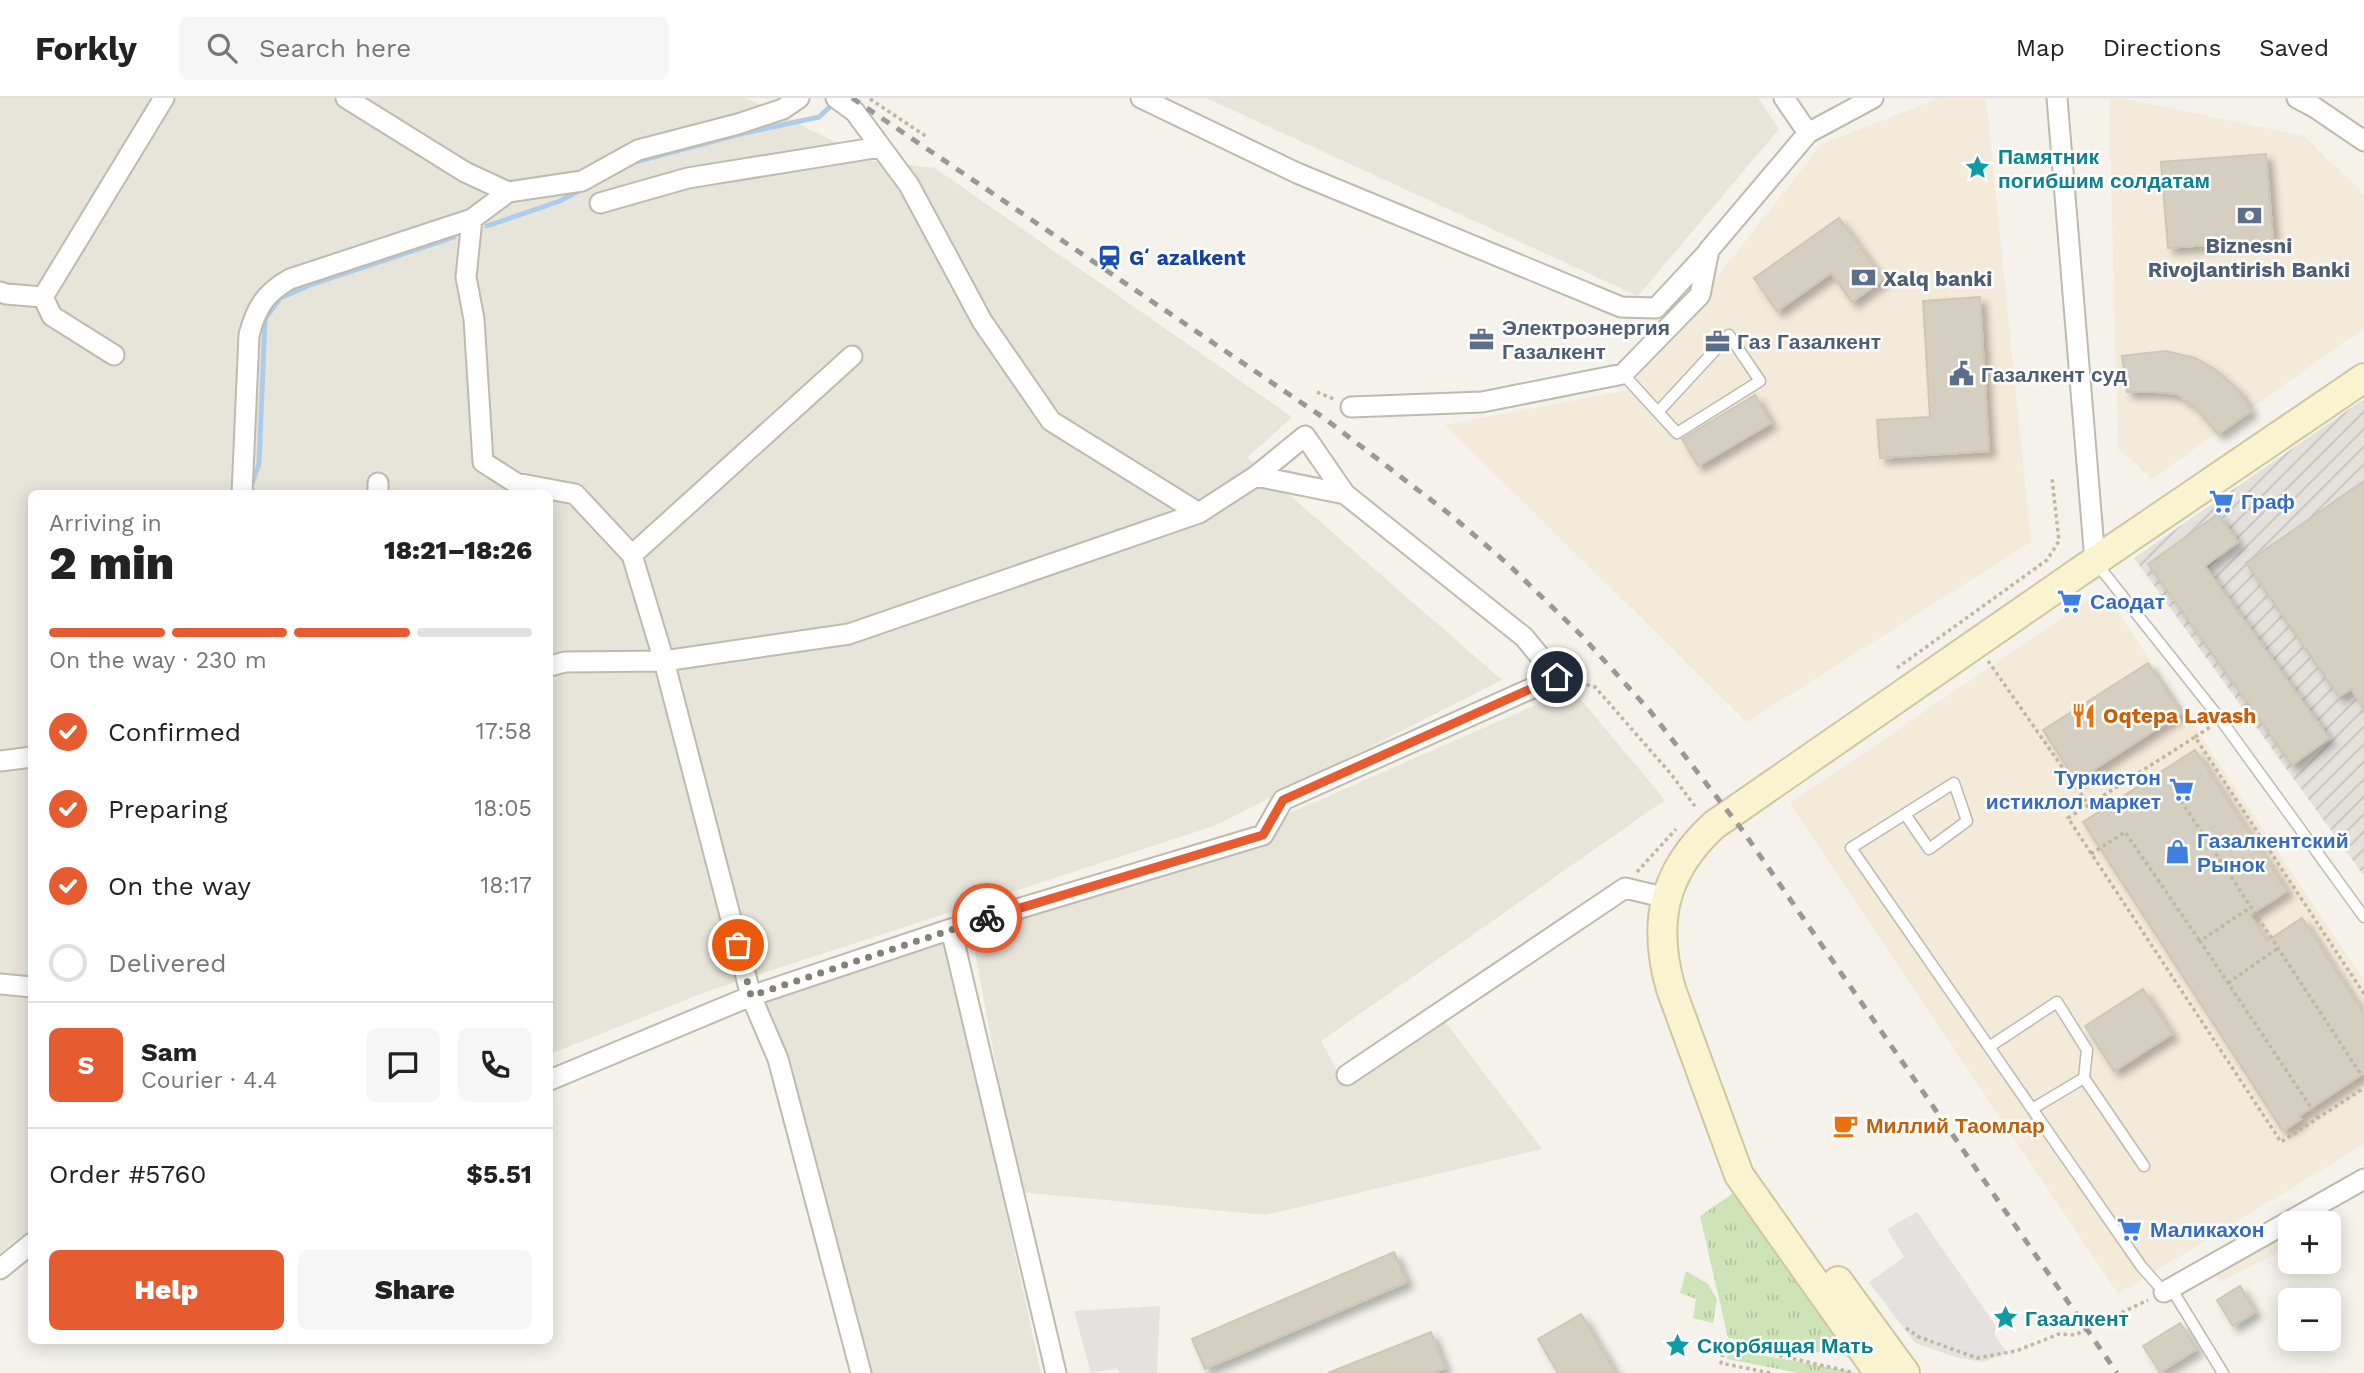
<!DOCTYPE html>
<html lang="en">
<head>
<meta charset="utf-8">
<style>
	body { margin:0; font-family:"Work Sans",sans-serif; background:#f6f6f6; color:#222; height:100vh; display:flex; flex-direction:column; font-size:26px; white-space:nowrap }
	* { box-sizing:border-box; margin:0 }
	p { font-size:23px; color:#767676 }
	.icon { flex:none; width:38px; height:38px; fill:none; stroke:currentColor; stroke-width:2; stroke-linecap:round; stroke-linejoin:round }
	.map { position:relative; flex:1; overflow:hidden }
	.drawer { position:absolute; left:28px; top:392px; width:525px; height:854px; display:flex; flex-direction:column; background:#fff; border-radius:10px; box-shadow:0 4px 18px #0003 }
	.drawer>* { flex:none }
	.controls { position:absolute; left:2278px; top:1113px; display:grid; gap:14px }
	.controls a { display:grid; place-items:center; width:63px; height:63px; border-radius:10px; background:#fff; box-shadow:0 4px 18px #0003; font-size:35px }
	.pin { position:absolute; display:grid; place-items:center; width:60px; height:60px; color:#fff; margin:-30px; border:4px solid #fff; border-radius:50%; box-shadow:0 2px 7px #0007 }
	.courier { position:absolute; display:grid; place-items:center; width:70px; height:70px; margin:-35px; border:5px solid #e65b2f; border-radius:50%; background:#fff; color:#222; box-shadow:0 2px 9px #0007 }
	.summary em { font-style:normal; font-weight:800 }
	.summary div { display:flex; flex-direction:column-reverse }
	.summary { display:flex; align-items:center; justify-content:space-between; height:119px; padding:0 21px }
	h1 { font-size:46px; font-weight:800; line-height:52px }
	.bar { display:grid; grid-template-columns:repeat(4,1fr); gap:10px 7px; align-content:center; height:84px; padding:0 21px }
	.bar i { height:9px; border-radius:5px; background:#e0e0e0 }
	.bar .on { background:#e65b2f }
	.bar p { grid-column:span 4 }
	.line { display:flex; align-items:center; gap:18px; padding:0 21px; border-top:2px solid #e0e0e0 }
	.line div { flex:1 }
	.round { display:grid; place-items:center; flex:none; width:74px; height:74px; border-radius:10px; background:#f6f6f6 }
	ol { padding:0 21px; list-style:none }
	li { display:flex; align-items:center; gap:21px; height:77px }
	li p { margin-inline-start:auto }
	li .icon { padding:7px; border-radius:50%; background:#e65b2f; color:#fff; stroke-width:4 }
	li:last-child { color:#767676 }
	li i { width:38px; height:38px; border:4px solid #e0e0e0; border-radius:50% }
	.action { display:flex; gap:14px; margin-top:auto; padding:14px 21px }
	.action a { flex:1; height:80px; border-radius:10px; background:#e65b2f; color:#fff; font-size:28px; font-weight:800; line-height:80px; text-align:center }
	.action a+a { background:#f6f6f6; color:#222 }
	header { display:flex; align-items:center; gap:42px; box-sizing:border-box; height:98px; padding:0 35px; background:#fff; border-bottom:2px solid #e0e0e0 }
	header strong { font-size:33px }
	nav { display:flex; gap:38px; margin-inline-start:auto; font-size:24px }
	.search { width:490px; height:63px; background:#f6f6f6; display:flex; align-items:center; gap:18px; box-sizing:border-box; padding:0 24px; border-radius:10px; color:#767676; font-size:26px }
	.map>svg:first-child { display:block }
</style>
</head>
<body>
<header>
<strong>Forkly</strong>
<div class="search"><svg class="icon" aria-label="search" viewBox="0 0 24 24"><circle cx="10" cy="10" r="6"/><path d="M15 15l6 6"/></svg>Search here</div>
<nav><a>Map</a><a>Directions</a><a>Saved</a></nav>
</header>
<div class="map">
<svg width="2364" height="1275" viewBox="0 0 2364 1275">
	<defs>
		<pattern id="industrial-furrows" width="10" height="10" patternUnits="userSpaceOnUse" patternTransform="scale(1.75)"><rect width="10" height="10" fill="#e4e1dc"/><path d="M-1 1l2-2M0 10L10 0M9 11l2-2" fill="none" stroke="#c5c2be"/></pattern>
		<pattern id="grass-tufts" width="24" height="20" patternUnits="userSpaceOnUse" patternTransform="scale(1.75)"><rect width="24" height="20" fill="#cce4b8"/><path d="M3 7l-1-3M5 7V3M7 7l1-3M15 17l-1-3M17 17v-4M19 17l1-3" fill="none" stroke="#b1c59f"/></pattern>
		<filter id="shadow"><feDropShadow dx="6" dy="6" stdDeviation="3.5" flood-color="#0004"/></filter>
	</defs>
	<rect width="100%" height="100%" fill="#f4f2eb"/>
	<path fill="#e7e4d9" d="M0 0H746L874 63 935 70 1292 319 1247 360 1502 582 1214 728 708 893 550 956V396H32V1136L21 1138 0 1155Z
		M1206 0H1758L1779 31 1638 198Z
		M1572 591 1665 702 1321 943 1343 983 1443 921 1542 1051 1266 1117 1020 1094 971 833 1110 794Z
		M945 836 1041 1275H873L755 908Z"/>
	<path fill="#f3ead9" d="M1940 0H1986L2031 444 1747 624 1445 327 1628 292 1822 46Z
		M2109 0H2122L2304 38 2364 96V230L2152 381 2118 350Z
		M2103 492 2364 883V1046L2118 1196 1790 705Z
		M2291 1130V1147L2220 1184 2213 1173Z"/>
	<path fill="url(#industrial-furrows)" d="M2364 301V778L2134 460Z"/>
	<path fill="url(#grass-tufts)" d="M1735 1094 1849 1259 1728 1240 1700 1118Z
		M1686 1173 1708 1186 1717 1201 1713 1225 1693 1220 1696 1201 1680 1195Z
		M1729 1251 1853 1274V1275H1799L1727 1261Z"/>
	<path fill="#e3e2df" d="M1917 1114 1998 1231 1994 1236 2007 1255 1983 1264 1958 1260 1915 1245 1869 1184 1904 1159 1887 1131Z
		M1160 1208 1157 1275H1119L1117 1270 1091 1275 1074 1213Z"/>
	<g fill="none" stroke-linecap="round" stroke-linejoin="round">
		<path stroke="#adccea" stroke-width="5" d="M631 65 740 36 819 19 834 5
			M487 128 560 103 582 91
			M250 391 259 366 265 221 280 200 310 187 454 139"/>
	</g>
	<path fill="#d5cfc1" stroke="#cfc7b5" stroke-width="2" filter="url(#shadow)" d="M2266 56 2273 142 2168 150 2161 64Z
		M1839 120 1883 181 1852 204 1831 175 1777 213 1754 180Z
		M1980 199 1989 353 1880 360 1877 322 1930 319 1923 203Z
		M2166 253 2195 260 2216 272 2239 293 2251 313 2218 336 2195 309 2177 296 2157 294H2127L2122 258Z
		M1755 297 1771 325 1698 368 1682 341Z
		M2364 383V611L2351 591 2339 599 2246 465Z
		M2218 416 2238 444 2205 468 2329 640 2292 667 2148 466Z
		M2148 565 2181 615 2076 683 2043 632Z
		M2195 652 2287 793 2250 817 2267 843 2302 820 2364 916V975L2299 1018 2301 1021 2283 1033 2083 724Z
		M2143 891 2172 936 2114 973 2085 928Z
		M1394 1154 1407 1184 1205 1271 1192 1241Z
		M2240 1188 2255 1214 2233 1228 2217 1202Z
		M1581 1216 1616 1275H1558L1538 1241Z
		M2180 1225 2197 1251 2160 1274 2143 1248Z
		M1431 1234 1445 1270 1432 1275H1328Z"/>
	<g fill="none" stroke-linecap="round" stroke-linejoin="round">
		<defs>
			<path id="lane" d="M1623 276 1677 335 1760 283 1729 237 1658 314
				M2097 466 2221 622 2364 819
				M1905 716 1929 751 1967 723 1954 685 1851 750 2141 1168 2164 1194
				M1989 949 2057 904 2087 952 2084 980 2144 1068
				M2032 1011 2084 980
				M2171 1190 2223 1275"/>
			<path id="street" d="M346 0 465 74 508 94 582 83 638 52 738 26 783 11 799 0
				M836 0 855 14 909 87 982 223 1051 323 1199 415
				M1141 0 1297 75 1621 209 1656 210 1709 153
				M1784 0 1808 35
				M2057 0 2095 463
				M2297 0 2314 9 2364 43
				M600 105 688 80 880 49
				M472 121 466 179 474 221 483 364 516 385 575 396 632 457 664 563 751 898 778 961 861 1275
				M0 194 6 196 43 199 52 218 114 257
				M43 199 164 0
				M1351 309 1482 304 1623 276 1700 197 1709 152 1808 35 1873 0
				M1256 378 1345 396
				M378 385V396
				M242 396 249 237C256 210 265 195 290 181L472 121 508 94
				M632 457 852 258
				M550 568 565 564 664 563 849 536 1199 415 1256 378 1305 338 1345 396 1524 539 1557 579 1283 702 1263 737 951 831 751 898 550 982
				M0 663 32 659
				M951 831 1056 1275
				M0 886 32 889
				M1347 977 1625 790 1667 800
				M0 1171 32 1145
				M2164 1194 2364 1081"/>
			<path id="secondary" d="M1838 1183 1905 1275
				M1879 1275 1739 1077 1671 891C1652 825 1663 774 1714 727L2095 463 2364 280"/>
		</defs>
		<use href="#lane" stroke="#bfbaae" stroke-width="13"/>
		<use href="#street" stroke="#bfbaae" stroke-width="23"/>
		<use href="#secondary" stroke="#cfc79f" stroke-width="32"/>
		<path stroke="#bfb7a1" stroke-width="3.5" stroke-dasharray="3.5 3.5" stroke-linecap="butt" d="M870 1 927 39
			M1317 294 1336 302
			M1988 563 2088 706
			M1897 570 2047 462 2059 443 2052 380
			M1573 583 1595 589 1671 676 1697 711
			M2195 639 2210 629
			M2177 697 2251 809
			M2091 756 2125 734 2200 843
			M1637 774 1676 731
			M2228 885 2278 850
			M2364 896 2195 639 2068 720 2281 1044 2364 990
			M2318 1020 2200 843 2251 809 2364 981
			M1906 1230 1919 1239 1977 1260 2016 1253 2059 1236 2075 1237 2148 1202
			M1770 1275 1721 1265 1725 1245 1851 1274"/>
		<use href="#lane" stroke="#fff" stroke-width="10"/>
		<use href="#street" stroke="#fff" stroke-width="19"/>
		<use href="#secondary" stroke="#faf3cf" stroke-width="28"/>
		<path stroke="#989898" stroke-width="5" stroke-dasharray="9 9" stroke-linecap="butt" d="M852 0 1324 320 1452 418 1509 467 1582 538 1650 613 1743 733 2117 1275"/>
	</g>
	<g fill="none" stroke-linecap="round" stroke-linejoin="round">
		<path stroke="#848077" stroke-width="7" stroke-dasharray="0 12.6" d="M738 847 751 898 987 820"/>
		<path stroke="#e65b2f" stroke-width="9" d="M987 820 1263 737 1283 702 1557 579"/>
	</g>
	<defs>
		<symbol id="sight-bare" viewBox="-9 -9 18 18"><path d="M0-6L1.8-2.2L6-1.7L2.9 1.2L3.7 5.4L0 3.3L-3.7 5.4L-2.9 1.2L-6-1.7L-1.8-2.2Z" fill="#0f9aa8" stroke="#fff" stroke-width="2.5" paint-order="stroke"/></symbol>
		<symbol id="bank-bare" viewBox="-9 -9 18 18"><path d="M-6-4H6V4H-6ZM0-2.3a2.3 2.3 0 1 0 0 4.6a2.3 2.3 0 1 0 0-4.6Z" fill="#5c6f8a" stroke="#fff" stroke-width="2.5" paint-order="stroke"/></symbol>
		<symbol id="station-bare" viewBox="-9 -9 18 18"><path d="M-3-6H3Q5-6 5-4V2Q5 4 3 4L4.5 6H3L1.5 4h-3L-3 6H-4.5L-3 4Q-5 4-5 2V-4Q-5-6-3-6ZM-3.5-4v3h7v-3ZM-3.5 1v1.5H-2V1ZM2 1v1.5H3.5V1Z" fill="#1a4fb4" stroke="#fff" stroke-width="2.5" paint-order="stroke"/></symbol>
		<symbol id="office-bare" viewBox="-9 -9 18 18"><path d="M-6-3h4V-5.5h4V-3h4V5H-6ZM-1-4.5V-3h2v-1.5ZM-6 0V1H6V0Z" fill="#5c6f8a" stroke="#fff" stroke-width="2.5" paint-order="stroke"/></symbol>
		<symbol id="civic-bare" viewBox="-9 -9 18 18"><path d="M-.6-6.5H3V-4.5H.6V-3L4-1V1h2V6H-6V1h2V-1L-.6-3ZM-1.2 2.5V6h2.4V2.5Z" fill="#5c6f8a" stroke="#fff" stroke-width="2.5" paint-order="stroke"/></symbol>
		<symbol id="supermarket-bare" viewBox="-9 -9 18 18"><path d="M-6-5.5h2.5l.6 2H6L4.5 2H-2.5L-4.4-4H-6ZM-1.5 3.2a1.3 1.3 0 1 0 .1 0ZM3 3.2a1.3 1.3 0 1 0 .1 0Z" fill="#3f7fe0" stroke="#fff" stroke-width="2.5" paint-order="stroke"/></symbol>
		<symbol id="restaurant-bare" viewBox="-9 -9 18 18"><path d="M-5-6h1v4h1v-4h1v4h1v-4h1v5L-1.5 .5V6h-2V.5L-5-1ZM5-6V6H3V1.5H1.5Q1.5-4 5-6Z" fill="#e8710a" stroke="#fff" stroke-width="2.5" paint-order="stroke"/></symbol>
		<symbol id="shop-bare" viewBox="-9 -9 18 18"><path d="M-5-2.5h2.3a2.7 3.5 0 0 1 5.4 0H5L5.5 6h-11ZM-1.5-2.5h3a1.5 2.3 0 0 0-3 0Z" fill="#3f7fe0" stroke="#fff" stroke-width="2.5" paint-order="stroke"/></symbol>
		<symbol id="cafe-bare" viewBox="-9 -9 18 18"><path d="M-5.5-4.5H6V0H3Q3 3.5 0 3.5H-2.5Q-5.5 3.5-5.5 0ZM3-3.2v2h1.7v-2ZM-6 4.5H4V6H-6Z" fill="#e8710a" stroke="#fff" stroke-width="2.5" paint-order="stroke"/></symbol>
	</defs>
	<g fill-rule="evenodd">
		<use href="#sight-bare" x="1960" y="52" width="35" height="35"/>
		<use href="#bank-bare" x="2232" y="100" width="35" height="35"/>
		<use href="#station-bare" x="1092" y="142" width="35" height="35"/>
		<use href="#bank-bare" x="1846" y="162" width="35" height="35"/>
		<use href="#office-bare" x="1464" y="224" width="35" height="35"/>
		<use href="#office-bare" x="1700" y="226" width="35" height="35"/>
		<use href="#civic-bare" x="1944" y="258" width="35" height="35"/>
		<use href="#supermarket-bare" x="2204" y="386" width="35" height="35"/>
		<use href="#supermarket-bare" x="2052" y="486" width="35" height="35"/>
		<use href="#restaurant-bare" x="2066" y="600" width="35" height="35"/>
		<use href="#supermarket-bare" x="2164" y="674" width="35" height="35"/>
		<use href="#shop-bare" x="2160" y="736" width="35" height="35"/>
		<use href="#cafe-bare" x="1828" y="1010" width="35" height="35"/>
		<use href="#supermarket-bare" x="2112" y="1114" width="35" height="35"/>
		<use href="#sight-bare" x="1988" y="1202" width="35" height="35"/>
		<use href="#sight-bare" x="1660" y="1230" width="35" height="35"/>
	</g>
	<g text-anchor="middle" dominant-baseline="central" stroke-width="5" stroke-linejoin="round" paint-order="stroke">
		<g font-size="21" font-weight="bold" fill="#0d838f" stroke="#fff" text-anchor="start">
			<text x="1998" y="58">Памятник<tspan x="1998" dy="24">погибшим солдатам</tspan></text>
			<text x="2025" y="1220">Газалкент</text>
			<text x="1697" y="1247">Скорбящая Мать</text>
		</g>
		<g font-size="21" font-weight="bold" fill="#4e5e75" stroke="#fff" text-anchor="start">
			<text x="2249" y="147" text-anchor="middle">Biznesni<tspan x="2249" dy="24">Rivojlantirish Banki</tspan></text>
			<text x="1883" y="180">Xalq banki</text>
			<text x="1502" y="229">Электроэнергия<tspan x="1502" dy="24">Газалкент</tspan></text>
			<text x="1737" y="243">Газ Газалкент</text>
			<text x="1981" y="276">Газалкент суд</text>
		</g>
		<g font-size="21" font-weight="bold" fill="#164399" stroke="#fff" text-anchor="start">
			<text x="1129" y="159">Gʻazalkent</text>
		</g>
		<g font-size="21" font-weight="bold" fill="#366cbe" stroke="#fff" text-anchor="start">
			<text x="2241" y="403">Граф</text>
			<text x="2090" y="503">Саодат</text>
			<text x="2161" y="679" text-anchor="end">Туркистон<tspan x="2161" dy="24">истиклол маркет</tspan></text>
			<text x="2197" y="742">Газалкентский<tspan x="2197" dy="24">Рынок</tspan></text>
			<text x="2150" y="1131">Маликахон</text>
		</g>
		<g font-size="21" font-weight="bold" fill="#c56008" stroke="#fff" text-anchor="start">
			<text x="2103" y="617">Oqtepa Lavash</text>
			<text x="1866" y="1027">Миллий Таомлар</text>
		</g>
	</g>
</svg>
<div class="controls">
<a>+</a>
<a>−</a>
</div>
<div class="pin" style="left:738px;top:847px;background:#ea580c"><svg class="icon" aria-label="bag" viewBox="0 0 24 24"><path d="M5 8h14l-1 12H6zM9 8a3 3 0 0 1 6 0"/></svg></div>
<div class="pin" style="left:1557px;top:579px;background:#1f2937"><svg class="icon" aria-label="home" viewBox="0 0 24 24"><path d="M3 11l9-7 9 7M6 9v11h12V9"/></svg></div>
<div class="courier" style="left:987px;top:820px"><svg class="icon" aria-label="bike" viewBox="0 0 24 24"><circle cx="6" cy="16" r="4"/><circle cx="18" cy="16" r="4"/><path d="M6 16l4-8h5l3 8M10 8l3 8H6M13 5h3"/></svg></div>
<section class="drawer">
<div class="summary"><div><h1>2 min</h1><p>Arriving in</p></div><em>18:21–18:26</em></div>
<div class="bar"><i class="on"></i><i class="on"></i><i class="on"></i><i></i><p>On the way · 230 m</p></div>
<ol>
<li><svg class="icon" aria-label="check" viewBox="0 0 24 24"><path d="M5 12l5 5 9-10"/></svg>Confirmed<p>17:58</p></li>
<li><svg class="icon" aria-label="check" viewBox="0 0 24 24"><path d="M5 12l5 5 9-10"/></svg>Preparing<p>18:05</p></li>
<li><svg class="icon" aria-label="check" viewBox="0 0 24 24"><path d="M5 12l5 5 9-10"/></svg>On the way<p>18:17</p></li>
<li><i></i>Delivered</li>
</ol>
<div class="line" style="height:126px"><b class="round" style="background:#e65b2f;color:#fff">S</b><div><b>Sam</b><p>Courier · 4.4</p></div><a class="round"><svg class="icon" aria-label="chat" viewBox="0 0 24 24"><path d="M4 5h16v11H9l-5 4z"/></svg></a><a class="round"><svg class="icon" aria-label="phone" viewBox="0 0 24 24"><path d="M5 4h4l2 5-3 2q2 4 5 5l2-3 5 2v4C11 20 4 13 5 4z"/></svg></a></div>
<div class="line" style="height:91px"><div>Order #5760</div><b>$5.51</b></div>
<div class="action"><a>Help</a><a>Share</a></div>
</section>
</div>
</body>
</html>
